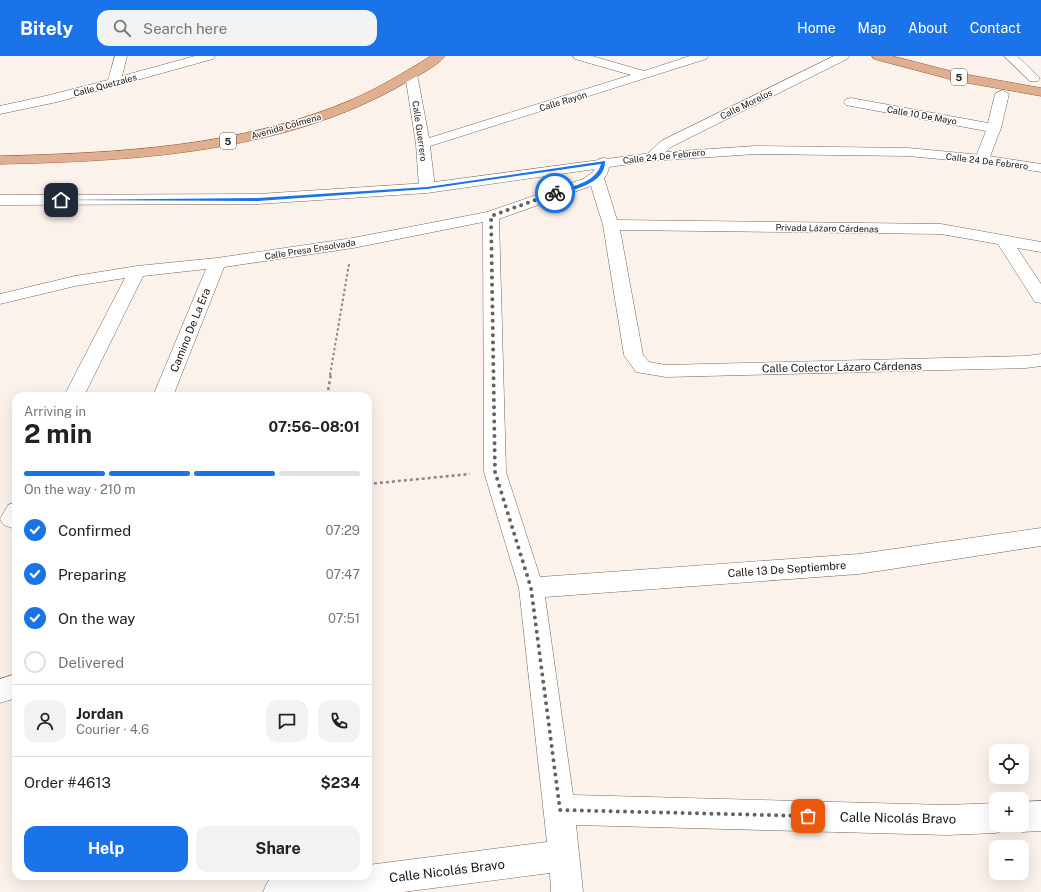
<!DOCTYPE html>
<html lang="en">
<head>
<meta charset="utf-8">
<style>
	body { margin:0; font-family:"Public Sans",sans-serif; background:#f2f2f2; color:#222; height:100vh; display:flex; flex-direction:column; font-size:15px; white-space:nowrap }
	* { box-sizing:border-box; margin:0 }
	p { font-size:13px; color:#767676 }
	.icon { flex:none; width:22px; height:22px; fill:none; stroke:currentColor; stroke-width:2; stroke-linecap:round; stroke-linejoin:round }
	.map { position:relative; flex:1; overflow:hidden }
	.details { position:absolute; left:12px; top:336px; width:360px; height:488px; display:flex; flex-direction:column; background:#fff; border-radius:12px; box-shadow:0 4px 16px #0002 }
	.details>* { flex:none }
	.buttons { position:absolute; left:989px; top:688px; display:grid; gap:8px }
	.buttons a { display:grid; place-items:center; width:40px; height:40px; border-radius:8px; background:#fff; box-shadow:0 4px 16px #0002; font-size:20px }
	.pin { position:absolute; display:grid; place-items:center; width:34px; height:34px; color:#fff; margin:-17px; border-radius:8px; box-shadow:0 2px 6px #0006 }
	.courier { position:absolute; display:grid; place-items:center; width:40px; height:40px; margin:-20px; border:3px solid #1a73e8; border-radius:50%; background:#fff; color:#222; box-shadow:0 1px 5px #0007 }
	.summary em { font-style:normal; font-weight:700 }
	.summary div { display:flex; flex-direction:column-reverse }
	.summary { display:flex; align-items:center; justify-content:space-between; height:68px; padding:0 12px }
	h1 { font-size:26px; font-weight:700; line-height:30px }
	.bar { display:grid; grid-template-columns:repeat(4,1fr); gap:6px 4px; align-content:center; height:48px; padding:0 12px }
	.bar i { height:5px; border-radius:3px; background:#e0e0e0 }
	.bar .active { background:#1a73e8 }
	.bar p { grid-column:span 4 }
	.line { display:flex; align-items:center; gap:10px; padding:0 12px; border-top:1px solid #e0e0e0 }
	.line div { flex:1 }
	.round { display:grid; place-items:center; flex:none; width:42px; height:42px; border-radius:12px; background:#f2f2f2 }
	ol { padding:0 12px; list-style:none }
	li { display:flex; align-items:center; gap:12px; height:44px }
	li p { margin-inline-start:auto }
	li .icon { padding:4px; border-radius:50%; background:#1a73e8; color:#fff; stroke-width:4 }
	li:last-child { color:#767676 }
	li i { width:22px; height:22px; border:2px solid #e0e0e0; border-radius:50% }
	.primary-button { display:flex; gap:8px; margin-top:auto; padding:8px 12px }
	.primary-button a { flex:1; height:46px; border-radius:12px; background:#1a73e8; color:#fff; font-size:16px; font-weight:700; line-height:46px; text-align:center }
	.primary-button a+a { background:#f2f2f2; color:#222 }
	header { display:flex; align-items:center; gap:24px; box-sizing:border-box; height:56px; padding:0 20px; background:#1a73e8; color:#fff }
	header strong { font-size:19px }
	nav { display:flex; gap:22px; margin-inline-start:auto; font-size:14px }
	.search { width:280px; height:36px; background:#f2f2f2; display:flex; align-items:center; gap:10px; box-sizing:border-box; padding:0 14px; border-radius:12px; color:#767676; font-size:15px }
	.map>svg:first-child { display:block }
</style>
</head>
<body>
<header>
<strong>Bitely</strong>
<div class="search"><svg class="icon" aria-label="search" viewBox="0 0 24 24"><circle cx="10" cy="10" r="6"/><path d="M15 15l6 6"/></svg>Search here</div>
<nav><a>Home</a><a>Map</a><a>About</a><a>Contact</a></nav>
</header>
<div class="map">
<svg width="1041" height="836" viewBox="0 0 1041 836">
	<rect width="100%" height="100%" fill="#fcf2ec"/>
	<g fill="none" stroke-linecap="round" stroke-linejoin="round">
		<defs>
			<path id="street" d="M573 0H592L644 15 690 0H708L706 3 430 90 435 132 432 135H422L419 132 416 88 405 18 407 15 411 14 417 18 429 82 631 19 575 3Z
				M834 0H849L847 3 671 91C663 98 657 107 646 104L644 101 661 85Z
				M1004 0H1017L1040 22 1038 25H1030Z
				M1002 34 1009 38 1001 72 989 103 987 106H977L975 103 986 75 851 50 846 49 844 46 846 43 851 42 988 67 995 38Z
				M604 102 609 103 611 106 607 118 604 122 617 164 941 168 1041 186V196L1017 192 1041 228V247L1035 246 998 188 941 178 620 174 643 299 649 306 666 309 1026 300 1041 298V310L1026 312 666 321 636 316 624 299 603 169 591 130 499 163 506 416 540 521 859 498 1041 472V490L859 518 545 541 573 739 947 749 996 747V769H1008L1007 773 996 777 947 779 576 769 583 836H551L550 817 403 836H263L268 825 278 820H368V809L547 786 519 532 484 416 483 166 353 192 224 211 173 340H153L206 213 143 220 84 340H64L125 222 75 230 0 248V238L75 220 137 210 217 202 353 182 487 156 583 123 593 116 599 103Z
				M16 446V471L12 472 4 469 0 463 8 449Z
				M16 618V642L0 647V623Z
				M1041 745V775L1022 776 1011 772 1010 769H1022V746Z"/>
			<path id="secondary" d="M115 0H127L122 20 195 0H215L213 3 57 46 0 58V50L50 39 108 24Z
				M756 90 908 92 982 99 1041 108V116L982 107 908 100 756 98 651 105 427 137 258 148 0 149V139L258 138 427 127 651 97Z"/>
			<path id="primary" d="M431 0H445C438 10 415 21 405 27 284 97 136 105 0 108V100C118 97 241 91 351 44 379 32 405 16 431 0Z
				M872 0H892L958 17 1041 32V40L957 25 874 3Z"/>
		</defs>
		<use href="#street" stroke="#7a6457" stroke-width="1"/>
		<use href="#secondary" stroke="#7a6457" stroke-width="1"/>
		<use href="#primary" stroke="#8d5532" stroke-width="1"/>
		<path stroke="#8d847f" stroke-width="2" stroke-dasharray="2.5 2.5" stroke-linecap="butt" d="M330 319 349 208"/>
		<path stroke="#8d847f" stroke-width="2.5" stroke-dasharray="3 3" stroke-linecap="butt" d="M327 340 331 318
			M368 428 470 418"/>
		<use href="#street" fill="#fff" fill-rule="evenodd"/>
		<use href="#secondary" fill="#fff" fill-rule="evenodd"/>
		<use href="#primary" fill="#e0af90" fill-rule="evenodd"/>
	</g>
	<path fill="#1a73e8" d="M605 105C606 128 572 134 555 139L553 136C570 131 596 127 601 108L427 133 258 145 58 144 258 142 427 131Z"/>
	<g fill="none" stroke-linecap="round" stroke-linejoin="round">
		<path stroke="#68605a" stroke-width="4" stroke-dasharray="0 7.2" d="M555 137 491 160 495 416 531 532 560 754 808 760"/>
	</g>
	<g text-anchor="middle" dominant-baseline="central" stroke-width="3" stroke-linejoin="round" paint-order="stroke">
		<g font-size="9" fill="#19110c" stroke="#fff">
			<text transform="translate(105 29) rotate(-15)">Calle Quetzales</text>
			<text transform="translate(563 45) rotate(-17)">Calle Rayón</text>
			<text transform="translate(746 48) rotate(-26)">Calle Morelos</text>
			<text transform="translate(922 59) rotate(10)">Calle 10 De Mayo</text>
			<text transform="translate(286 70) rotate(-16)">Avenida Colmena</text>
			<text transform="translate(420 75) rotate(82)">Calle Guerrero</text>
			<text transform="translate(664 100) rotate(-6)">Calle 24 De Febrero</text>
			<text transform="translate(987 105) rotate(7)">Calle 24 De Febrero</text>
			<text transform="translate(827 172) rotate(1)">Privada Lázaro Cárdenas</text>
			<text transform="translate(310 193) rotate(-9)">Calle Presa Ensolvada</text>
		</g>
		<g fill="#fff" stroke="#5e5855" stroke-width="1">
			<rect x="951" y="13" width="16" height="16" rx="3"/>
			<rect x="220" y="77" width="16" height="16" rx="3"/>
		</g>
		<g font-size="10" font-weight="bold" fill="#19110c">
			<text x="959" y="21">5</text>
			<text x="228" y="85">5</text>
		</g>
		<g font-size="11" fill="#19110c" stroke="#fff">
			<text transform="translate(190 274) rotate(-68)">Camino De La Era</text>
			<text transform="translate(842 311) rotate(-1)">Calle Colector Lázaro Cárdenas</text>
			<text transform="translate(787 513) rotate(-4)">Calle 13 De Septiembre</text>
		</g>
		<g font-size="13" fill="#19110c" stroke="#fff">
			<text transform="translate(898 762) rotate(1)">Calle Nicolás Bravo</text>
			<text transform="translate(447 815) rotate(-7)">Calle Nicolás Bravo</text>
		</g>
	</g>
</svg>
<div class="buttons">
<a><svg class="icon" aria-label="locate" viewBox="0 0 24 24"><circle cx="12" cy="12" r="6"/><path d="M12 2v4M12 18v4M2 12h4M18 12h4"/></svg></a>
<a>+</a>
<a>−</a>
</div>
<div class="pin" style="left:808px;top:760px;background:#ea580c"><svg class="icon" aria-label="bag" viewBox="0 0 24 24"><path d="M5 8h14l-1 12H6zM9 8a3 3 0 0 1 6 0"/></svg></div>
<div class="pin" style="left:61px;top:144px;background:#1f2937"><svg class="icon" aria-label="home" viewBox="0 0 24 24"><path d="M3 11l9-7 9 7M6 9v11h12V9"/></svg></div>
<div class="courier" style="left:555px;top:137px"><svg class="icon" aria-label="bike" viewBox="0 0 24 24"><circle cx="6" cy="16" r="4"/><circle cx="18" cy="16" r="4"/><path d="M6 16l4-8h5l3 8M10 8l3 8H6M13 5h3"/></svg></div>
<section class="details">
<div class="summary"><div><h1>2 min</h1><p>Arriving in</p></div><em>07:56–08:01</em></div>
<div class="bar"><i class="active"></i><i class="active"></i><i class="active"></i><i></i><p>On the way · 210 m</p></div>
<ol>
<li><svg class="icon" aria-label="check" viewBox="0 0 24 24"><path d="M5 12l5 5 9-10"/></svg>Confirmed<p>07:29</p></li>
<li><svg class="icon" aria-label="check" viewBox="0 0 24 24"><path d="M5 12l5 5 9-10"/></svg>Preparing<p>07:47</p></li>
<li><svg class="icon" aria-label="check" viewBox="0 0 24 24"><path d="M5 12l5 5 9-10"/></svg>On the way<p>07:51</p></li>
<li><i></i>Delivered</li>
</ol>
<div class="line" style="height:72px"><a class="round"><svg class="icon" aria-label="person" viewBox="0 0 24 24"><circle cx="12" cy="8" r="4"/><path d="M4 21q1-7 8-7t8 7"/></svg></a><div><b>Jordan</b><p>Courier · 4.6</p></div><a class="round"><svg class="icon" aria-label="chat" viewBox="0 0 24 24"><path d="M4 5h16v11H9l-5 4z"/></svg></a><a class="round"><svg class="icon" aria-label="phone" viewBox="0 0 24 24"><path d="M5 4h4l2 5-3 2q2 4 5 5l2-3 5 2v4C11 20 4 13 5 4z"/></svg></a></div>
<div class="line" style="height:52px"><div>Order #4613</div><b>$234</b></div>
<div class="primary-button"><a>Help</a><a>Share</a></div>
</section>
</div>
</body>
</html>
